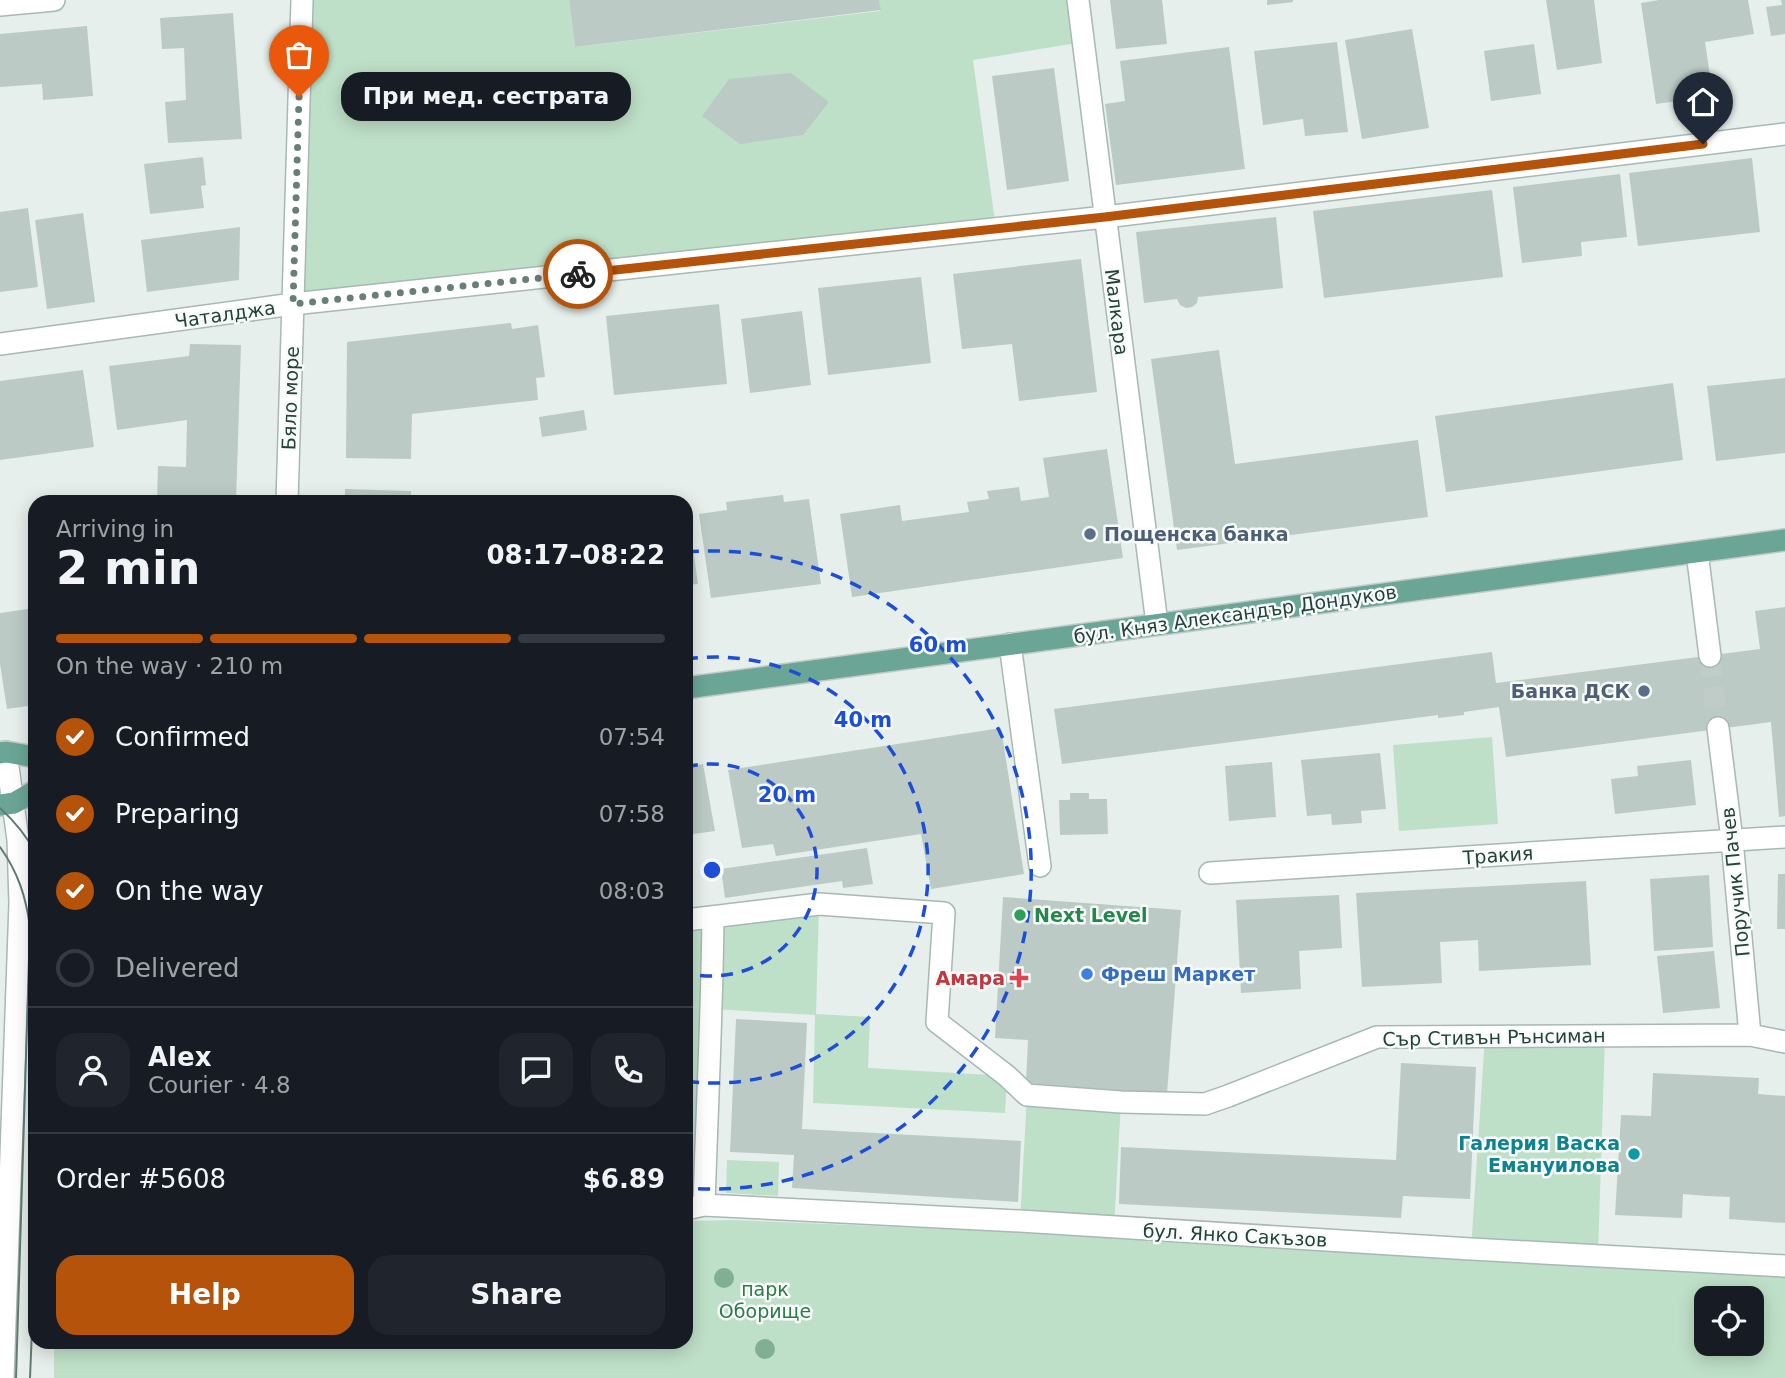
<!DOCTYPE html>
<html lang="en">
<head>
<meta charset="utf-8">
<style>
	body { margin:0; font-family:"DejaVu Sans",sans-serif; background:#20242c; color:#f1f3f6; height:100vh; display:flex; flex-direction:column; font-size:26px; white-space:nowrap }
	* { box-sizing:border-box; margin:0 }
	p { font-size:23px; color:#9ea1a6 }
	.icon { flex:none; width:38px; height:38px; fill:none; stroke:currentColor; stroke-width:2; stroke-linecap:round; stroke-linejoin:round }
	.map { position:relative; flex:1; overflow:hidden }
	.details { position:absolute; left:28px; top:495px; width:665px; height:854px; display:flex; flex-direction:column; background:#171b24; border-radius:21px; box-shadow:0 4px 18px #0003 }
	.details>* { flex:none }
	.buttons { position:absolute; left:1694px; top:1286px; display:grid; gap:14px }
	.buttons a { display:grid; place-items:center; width:70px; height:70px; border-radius:14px; background:#171b24; box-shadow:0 4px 18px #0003; font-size:35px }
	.pin { position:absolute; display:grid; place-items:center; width:60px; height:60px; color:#fff; margin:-72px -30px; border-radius:50% 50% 50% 0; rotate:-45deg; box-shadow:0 0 7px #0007 }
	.pin .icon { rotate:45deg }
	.courier { position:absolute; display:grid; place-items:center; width:70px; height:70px; margin:-35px; border:5px solid #b45309; border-radius:50%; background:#fff; color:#222; box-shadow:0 2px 9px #0007 }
	.bubble { position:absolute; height:49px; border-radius:21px; background:#171b24; box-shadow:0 4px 18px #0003; font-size:23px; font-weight:800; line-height:49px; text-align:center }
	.overview em { font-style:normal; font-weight:800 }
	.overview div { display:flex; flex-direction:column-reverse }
	.overview { display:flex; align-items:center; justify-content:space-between; height:119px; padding:0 28px }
	h1 { font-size:46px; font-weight:800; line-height:52px }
	.bar { display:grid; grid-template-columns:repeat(4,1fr); gap:10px 7px; align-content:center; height:84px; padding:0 28px }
	.bar i { height:9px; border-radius:5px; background:#363941 }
	.bar .current { background:#b45309 }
	.bar p { grid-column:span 4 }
	.line { display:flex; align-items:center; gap:18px; padding:0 28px; border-top:2px solid #363941 }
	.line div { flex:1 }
	.round { display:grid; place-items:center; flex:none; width:74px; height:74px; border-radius:21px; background:#20242c }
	ol { padding:0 28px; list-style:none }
	li { display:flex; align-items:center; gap:21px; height:77px }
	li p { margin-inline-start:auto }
	li .icon { padding:7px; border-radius:50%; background:#b45309; color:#fff; stroke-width:4 }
	li:last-child { color:#9ea1a6 }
	li i { width:38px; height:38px; border:4px solid #363941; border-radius:50% }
	.button { display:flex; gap:14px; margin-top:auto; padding:14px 28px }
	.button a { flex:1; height:80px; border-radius:21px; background:#b45309; color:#fff; font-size:28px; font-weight:800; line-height:80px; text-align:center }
	.button a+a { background:#20242c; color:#f1f3f6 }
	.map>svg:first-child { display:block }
</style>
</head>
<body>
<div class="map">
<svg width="1785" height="1378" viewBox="0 0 1785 1378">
	<rect width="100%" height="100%" fill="#e6efeb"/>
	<path fill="#bfe0c8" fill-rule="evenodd" d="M302 0H569L575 47 880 11 879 0H1078L1083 42 973 60 996 229 293 304Z
		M1492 737 1498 824 1399 831 1393 745Z
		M819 904 816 1014 870 1017 868 1068 1007 1076 1005 1113 813 1103 815 1015 712 1009 704 1205 686 1209V920Z
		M1485 1036 1605 1037 1598 1255 1471 1249Z
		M1027 1095 1121 1102 1114 1228 1020 1221Z
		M727 1160 779 1162 778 1196 726 1193Z
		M732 1220 1017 1232 1785 1275V1378H54V1342H686V1223L692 1221ZM1706 1298H1752V1344H1706Z"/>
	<path fill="#bbcac4" d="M569 0H879L881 10 575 47Z
		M1110 0H1162L1167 44 1116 49Z
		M1267 0H1293V2L1267 5Z
		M1546 0H1594L1602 63 1557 70Z
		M1659 0H1748L1754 34 1705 42 1713 96 1656 104 1641 3Z
		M1781 0H1785V34L1771 36 1766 7 1782 5Z
		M233 13 242 139 168 143 165 102 186 100 184 48 162 49 160 18Z
		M87 26 93 96 43 100 42 84 0 87V34Z
		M1412 29 1429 128 1362 139 1345 40Z
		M1337 42 1348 132 1305 136 1303 119 1263 125 1254 51Z
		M1534 44 1541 94 1491 101 1484 51Z
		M1229 47 1245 169 1116 185 1105 104 1125 101 1120 61Z
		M1054 68 1069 181 1007 190 992 76Z
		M791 73 829 102 803 135 740 144 702 116 729 79Z
		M203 157 206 185 201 186 204 208 150 214 144 164Z
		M1752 158 1760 232 1638 246 1629 173Z
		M1620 174 1627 237 1581 242 1582 256 1522 263 1513 187Z
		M1492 190 1503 277 1324 298 1313 211Z
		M28 208 38 287 0 292V212Z
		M83 213 95 302 47 309 35 220Z
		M1276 217 1283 288 1198 297 1197 303 1192 307 1186 308 1180 305 1177 299 1144 303 1136 232Z
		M240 227 239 280 147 292 141 240Z
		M1081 259 1097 392 1019 401 1012 344 962 349 953 274Z
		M921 277 931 363 828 375 818 288Z
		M719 304 727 384 614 395 606 316Z
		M802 311 811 385 750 393 741 319Z
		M511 323 512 329 538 325 545 377 536 378 538 400 412 414 411 459 346 458 347 342Z
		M190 344 241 345 236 502H157L158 466 186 467 187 420 117 430 109 366 189 356Z
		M1219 350 1235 464 1418 440 1428 517 1177 550 1151 359Z
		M83 370 94 447 0 460V381Z
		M1785 378V453L1716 461 1707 386Z
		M1673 383 1683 460 1446 492 1435 416Z
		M584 410 587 430 542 437 539 417Z
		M1107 449 1123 558 852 597 840 514 900 505 902 521 969 512 967 502 989 499 987 491 1019 487 1021 501 1049 497 1043 458Z
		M345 489 411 491V502H345Z
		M783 495 784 502 809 499 821 584 711 598 699 514 727 510 726 502Z
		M692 541 698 584 686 585V542Z
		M1785 607V816L1779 817 1771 722 1506 757 1499 707 1464 712V715L1438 718V715L1062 764 1054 709 1492 652 1496 683 1760 649 1755 611Z
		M35 608V705L7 709 0 664V613Z
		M1001 728 1024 874 931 889 921 834 776 856 773 844 742 848 728 770Z
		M1380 753 1386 809 1361 811 1362 823 1332 825 1331 814 1307 816 1301 760Z
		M1691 760 1696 805 1615 814 1611 779 1638 776 1637 766Z
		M1272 762 1276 817 1229 821 1225 766Z
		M703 764 715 831 686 835V767Z
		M1070 793H1089V799H1107L1108 834 1060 835 1059 800H1070Z
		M867 848 873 884 843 888 842 881 725 898 721 869Z
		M1778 874H1785V929H1777Z
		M1709 875 1713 947 1654 951 1650 879Z
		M1586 881 1591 965 1479 971 1478 940 1440 942 1442 983 1362 987 1356 893Z
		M1339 895 1342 948 1299 951 1301 989 1241 993 1236 900Z
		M1003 897 1181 910 1167 1094 1026 1083 1028 1040 995 1038Z
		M1714 951 1720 1008 1663 1013 1657 956Z
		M736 1019 807 1023 802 1129 1021 1141 1018 1202 792 1188 794 1155 730 1152Z
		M1401 1063 1476 1067 1470 1199 1403 1196 1401 1218 1119 1204 1121 1147 1396 1160Z
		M1653 1073 1759 1078 1758 1094 1785 1096V1223L1729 1219 1730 1197 1707 1196 1683 1194 1682 1218 1615 1215 1621 1115 1651 1116Z"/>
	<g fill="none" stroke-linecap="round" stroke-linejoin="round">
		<path stroke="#bfccc8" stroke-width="21" stroke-dasharray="21 10" stroke-linecap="butt" d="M1710 656 1718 728"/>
		<defs>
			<path id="minor" d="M1078 0 1157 624
				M0 5 54 0
				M0 344 293 304 1105 217 1785 134
				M287 502 302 0
				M1697 552 1710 656
				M1010 644 1040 866
				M1718 728 1732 840 1750 1035
				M1210 873 1785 837
				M686 920 819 904 944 913 937 1022 1007 1076 1027 1095 1121 1102 1205 1104 1228 1096 1377 1037 1750 1035 1785 1042
				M704 1205C707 1109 712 1013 713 917
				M686 1209 704 1205 1020 1221 1471 1249 1785 1266
				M3 1378 20 903 18 840 6 752"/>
			<path id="major" d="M686 688 1785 540
				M0 753 6 752 35 757
				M0 805 14 803 35 791"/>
		</defs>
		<use href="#minor" stroke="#a8b8b2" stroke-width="24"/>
		<use href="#major" stroke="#c2cac8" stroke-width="24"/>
		<use href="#minor" stroke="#fff" stroke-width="21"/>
		<use href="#major" stroke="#6aa596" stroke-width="21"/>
		<path stroke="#5f7d75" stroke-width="2" d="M0 808C14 821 26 835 35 852
			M0 847C18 872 26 897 30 927L16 1378
			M30 1378 35 1256"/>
	</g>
	<g fill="#80af93">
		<circle cx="724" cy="1278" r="10"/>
		<circle cx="765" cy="1349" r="10"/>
	</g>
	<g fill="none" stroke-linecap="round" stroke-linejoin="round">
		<path stroke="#687f78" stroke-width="7" stroke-dasharray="0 12.6" d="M299 97 293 304 578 274"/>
		<path stroke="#b45309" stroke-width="9" d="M578 274 1105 217 1703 144"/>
	</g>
	<g fill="none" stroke="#1d4ed8" stroke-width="3.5" stroke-dasharray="12 9">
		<path d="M686 767A106 106 0 1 1 686 973"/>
		<path d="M686 659A213 213 0 1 1 686 1081"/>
		<path d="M687 552A319 319 0 1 1 687 1188"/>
	</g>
	<g fill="#5c6f8a" stroke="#f7fbf9" stroke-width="2.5">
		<circle cx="1090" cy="534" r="7"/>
		<circle cx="1644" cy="691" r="7"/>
	</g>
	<circle fill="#2e9e5b" stroke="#f7fbf9" stroke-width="2.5" cx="1020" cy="915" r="7"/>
	<circle fill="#3f7fe0" stroke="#f7fbf9" stroke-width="2.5" cx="1087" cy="974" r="7"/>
	<path fill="#e0444e" stroke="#f7fbf9" stroke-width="2.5" d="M1015.5 967.5h7v7h7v7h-7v7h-7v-7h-7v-7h7z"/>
	<circle fill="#0f9aa8" stroke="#f7fbf9" stroke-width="2.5" cx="1634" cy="1154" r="7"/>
	<g text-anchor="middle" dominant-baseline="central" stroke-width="5" stroke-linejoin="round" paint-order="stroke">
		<g font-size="19" fill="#24423a" stroke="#f7fbf9">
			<text transform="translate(1117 312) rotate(83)">Малкара</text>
			<text transform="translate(225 314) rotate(-8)">Чаталджа</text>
			<text transform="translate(290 398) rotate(-88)">Бяло море</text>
			<text transform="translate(1235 614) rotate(-8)">бул. Княз Александър Дондуков</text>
			<text transform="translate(1498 855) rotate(-4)">Тракия</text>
			<text transform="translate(1735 882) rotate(-96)">Поручик Пачев</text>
			<text transform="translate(1494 1037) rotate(-1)">Сър Стивън Рънсиман</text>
			<text transform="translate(1235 1235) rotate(3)">бул. Янко Сакъзов</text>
		</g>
		<g font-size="19" font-weight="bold" fill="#4e5e75" stroke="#f7fbf9" text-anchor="start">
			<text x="1104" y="534">Пощенска банка</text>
			<text x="1630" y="691" text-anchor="end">Банка ДСК</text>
		</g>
		<g font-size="19" font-weight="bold" fill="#27864d" stroke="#f7fbf9" text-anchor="start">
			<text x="1034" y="915">Next Level</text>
		</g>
		<g font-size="19" font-weight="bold" fill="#366cbe" stroke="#f7fbf9" text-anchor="start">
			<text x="1101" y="974">Фреш Маркет</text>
		</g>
		<g font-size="19" font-weight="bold" fill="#be3a42" stroke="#f7fbf9" text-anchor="end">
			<text x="1005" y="978">Амара</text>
		</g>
		<g font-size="19" font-weight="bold" fill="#0d838f" stroke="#f7fbf9" text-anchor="end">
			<text x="1620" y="1143">Галерия Васка<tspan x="1620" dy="22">Емануилова</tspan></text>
		</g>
		<g font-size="19" fill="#2d7a4b" stroke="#f7fbf9">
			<text x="765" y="1289">парк<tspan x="765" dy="22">Оборище</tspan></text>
		</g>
	</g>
	<circle cx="712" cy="870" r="10" fill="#1d4ed8" stroke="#f7fbf9" stroke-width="3.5"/>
	<g font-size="21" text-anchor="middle" font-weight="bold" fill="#1d4ed8" stroke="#f7fbf9" stroke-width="5" stroke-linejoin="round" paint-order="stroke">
		<text x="938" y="652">60 m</text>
		<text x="863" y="727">40 m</text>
		<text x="787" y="802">20 m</text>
	</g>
</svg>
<div class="buttons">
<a><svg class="icon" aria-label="locate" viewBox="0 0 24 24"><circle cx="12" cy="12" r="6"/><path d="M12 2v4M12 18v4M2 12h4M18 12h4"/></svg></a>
</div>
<div class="pin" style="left:299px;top:97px;background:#ea580c"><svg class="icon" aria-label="bag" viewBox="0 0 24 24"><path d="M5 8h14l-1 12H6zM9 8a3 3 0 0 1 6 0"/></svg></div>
<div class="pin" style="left:1703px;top:144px;background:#1f2937"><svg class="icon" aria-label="home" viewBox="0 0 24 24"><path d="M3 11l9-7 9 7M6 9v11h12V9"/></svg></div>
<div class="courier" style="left:578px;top:274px"><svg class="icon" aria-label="bike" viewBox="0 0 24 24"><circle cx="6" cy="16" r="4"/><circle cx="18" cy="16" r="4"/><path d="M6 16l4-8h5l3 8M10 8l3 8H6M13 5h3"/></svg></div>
<div class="bubble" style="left:341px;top:72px;width:290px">При мед. сестрата</div>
<section class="details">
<div class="overview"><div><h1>2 min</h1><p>Arriving in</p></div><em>08:17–08:22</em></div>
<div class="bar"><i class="current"></i><i class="current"></i><i class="current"></i><i></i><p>On the way · 210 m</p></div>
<ol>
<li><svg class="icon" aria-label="check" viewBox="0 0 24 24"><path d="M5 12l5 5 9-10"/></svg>Confirmed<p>07:54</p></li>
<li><svg class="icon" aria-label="check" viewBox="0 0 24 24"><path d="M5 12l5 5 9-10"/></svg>Preparing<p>07:58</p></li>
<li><svg class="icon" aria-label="check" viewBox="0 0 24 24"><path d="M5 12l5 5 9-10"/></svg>On the way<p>08:03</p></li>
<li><i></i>Delivered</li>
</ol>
<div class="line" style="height:126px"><a class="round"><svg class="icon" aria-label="person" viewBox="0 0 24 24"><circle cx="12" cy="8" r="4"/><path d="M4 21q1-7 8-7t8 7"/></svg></a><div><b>Alex</b><p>Courier · 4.8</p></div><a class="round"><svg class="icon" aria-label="chat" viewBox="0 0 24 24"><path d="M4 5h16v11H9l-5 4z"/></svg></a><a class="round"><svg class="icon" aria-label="phone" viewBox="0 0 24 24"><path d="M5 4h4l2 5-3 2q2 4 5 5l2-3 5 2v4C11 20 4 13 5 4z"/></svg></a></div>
<div class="line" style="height:91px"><div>Order #5608</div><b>$6.89</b></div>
<div class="button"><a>Help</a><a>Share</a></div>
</section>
</div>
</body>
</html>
